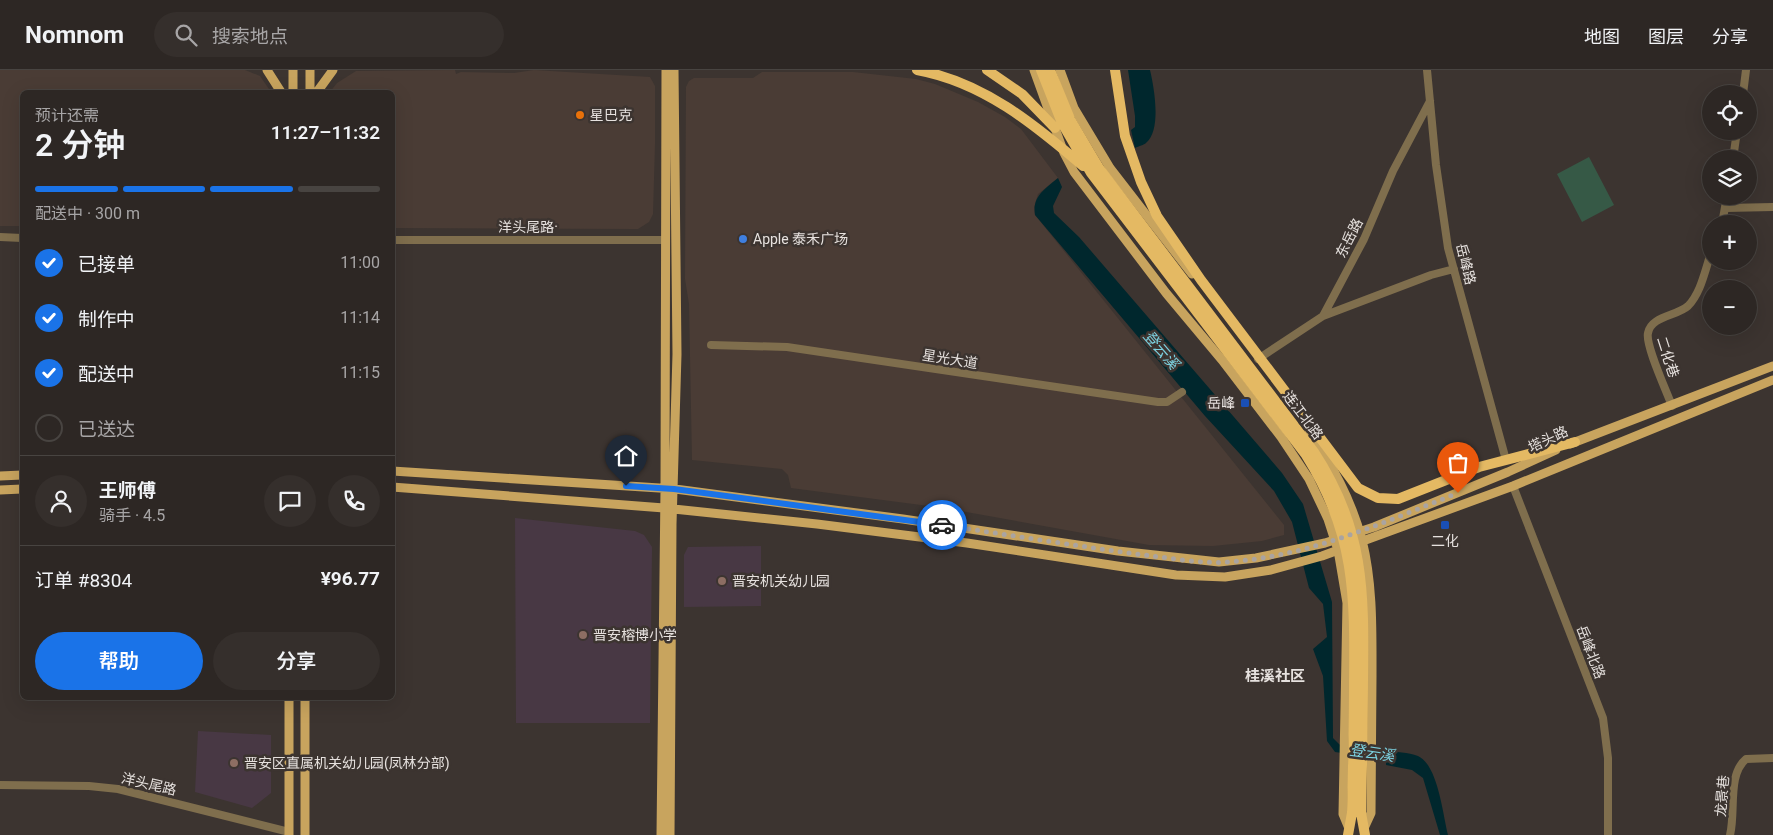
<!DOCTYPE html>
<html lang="zh">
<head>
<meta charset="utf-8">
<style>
	body { margin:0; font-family:Roboto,"Noto Sans SC",sans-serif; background:#352f2c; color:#f1f3f6; height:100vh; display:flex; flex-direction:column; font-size:19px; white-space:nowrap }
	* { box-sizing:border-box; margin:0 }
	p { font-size:16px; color:#a7a5a6 }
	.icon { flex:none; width:28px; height:28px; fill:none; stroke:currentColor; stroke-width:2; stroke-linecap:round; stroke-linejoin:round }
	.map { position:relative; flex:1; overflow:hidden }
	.panel { position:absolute; left:20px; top:20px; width:375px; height:610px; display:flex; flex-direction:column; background:#2d2724; border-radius:8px; box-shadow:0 5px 20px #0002,0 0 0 1px #484441 }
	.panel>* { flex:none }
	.buttons { position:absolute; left:1702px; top:15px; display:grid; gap:10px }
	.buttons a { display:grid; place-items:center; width:55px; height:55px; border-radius:50%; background:#2d2724; box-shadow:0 5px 20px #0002,0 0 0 1px #484441; font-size:25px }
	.pin { position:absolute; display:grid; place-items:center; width:42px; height:42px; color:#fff; margin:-51px -21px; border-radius:50% 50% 50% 0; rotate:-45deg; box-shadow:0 0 5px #0007 }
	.pin .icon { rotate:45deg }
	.courier { position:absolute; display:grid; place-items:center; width:50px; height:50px; margin:-25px; border:4px solid #1a73e8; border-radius:50%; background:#fff; color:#222; box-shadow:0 1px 6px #0007 }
	.head em { font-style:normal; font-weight:600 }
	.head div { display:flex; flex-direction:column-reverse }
	.head { display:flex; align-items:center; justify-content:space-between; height:85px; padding:0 15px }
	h1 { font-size:32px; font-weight:600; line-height:38px }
	.bar { display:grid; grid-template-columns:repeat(4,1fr); gap:8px 5px; align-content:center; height:60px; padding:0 15px }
	.bar i { height:6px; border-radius:4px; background:#484441 }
	.bar .active { background:#1a73e8 }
	.bar p { grid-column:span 4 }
	.line { display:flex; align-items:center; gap:12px; padding:0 15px; border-top:1px solid #484441 }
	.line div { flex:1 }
	.round { display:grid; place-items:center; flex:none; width:52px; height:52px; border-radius:26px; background:#352f2c }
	ol { padding:0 15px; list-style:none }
	li { display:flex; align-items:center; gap:15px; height:55px }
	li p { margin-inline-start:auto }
	li .icon { padding:5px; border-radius:50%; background:#1a73e8; color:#fff; stroke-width:4 }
	li:last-child { color:#a7a5a6 }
	li i { width:28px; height:28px; border:2px solid #484441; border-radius:50% }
	.button { display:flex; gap:10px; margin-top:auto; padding:10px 15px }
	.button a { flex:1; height:58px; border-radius:30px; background:#1a73e8; color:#fff; font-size:20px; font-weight:600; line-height:58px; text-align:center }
	.button a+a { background:#352f2c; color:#f1f3f6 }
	header { display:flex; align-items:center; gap:30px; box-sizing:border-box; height:70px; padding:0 25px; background:#2d2724; border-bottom:1px solid #484441 }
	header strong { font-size:24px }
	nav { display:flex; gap:28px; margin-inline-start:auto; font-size:18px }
	.search { width:350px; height:45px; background:#352f2c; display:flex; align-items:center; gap:12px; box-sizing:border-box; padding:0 18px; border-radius:28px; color:#a7a5a6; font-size:19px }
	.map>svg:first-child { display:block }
</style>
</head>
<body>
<header>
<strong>Nomnom</strong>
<div class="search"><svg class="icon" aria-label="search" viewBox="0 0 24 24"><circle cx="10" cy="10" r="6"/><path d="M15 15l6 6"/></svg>搜索地点</div>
<nav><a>地图</a><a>图层</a><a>分享</a></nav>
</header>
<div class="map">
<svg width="1773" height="765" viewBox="0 0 1773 765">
	<rect width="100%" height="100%" fill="#3c3430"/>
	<path fill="#4a3c35" d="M0 0H245L260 6 271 22H22V156H0Z
		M455 0 456 4 461 2 514 3 534 0 650 7 655 16V74L653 144 649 152 638 159 393 158 392 22H330L337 13 356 1Z
		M762 2H853L916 9 935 14 978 32 1005 47 1021 59 1058 108 1038 124 1034 137 1035 145 1284 455V465L1262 471 1213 476 1149 475 944 438 791 418 788 405 782 399 692 390 689 234 685 209 686 17 689 11 694 8H753Z"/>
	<path fill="#483844" d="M515 448 635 461 644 465 652 477 650 653H516Z
		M761 476V536L684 537V485L688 477Z
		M198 661 271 665V723L252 738 195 722Z"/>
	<path fill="#365946" d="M1589 87 1614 135 1582 152 1557 104Z"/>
	<path fill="#00272d" d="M1128 0H1150C1154 17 1162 60 1146 73 1144 75 1139 76 1135 78L1131 60 1135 57V46Z
		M1058 108 1062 117 1053 136 1054 143 1079 167 1203 311 1282 403 1303 434 1332 532 1333 668 1349 684 1335 682 1327 671 1323 606 1313 579 1327 567 1323 534 1309 518 1292 452 1274 421 1205 346 1035 145C1032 126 1045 119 1058 108Z
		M1386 681C1396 682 1408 682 1418 686 1438 695 1443 745 1448 765H1440L1423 708 1412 700 1386 695Z"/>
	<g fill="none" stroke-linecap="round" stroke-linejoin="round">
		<path stroke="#00272d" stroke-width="2" d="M1374 683 1387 685"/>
		<path stroke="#7f6e4d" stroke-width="8" d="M1427 0 1436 95 1448 178 1506 390
			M1743 24 1746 0
			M1733 89 1737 61
			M1726 138 1773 137
			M1722 154 1727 126
			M0 167 22 168
			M392 170H664
			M1323 246 1431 205 1454 199
			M711 275 787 277 1158 332H1167L1182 322
			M1258 289 1323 246 1364 169 1393 101 1430 31
			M1672 336C1667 322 1645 275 1648 263 1651 246 1677 246 1688 236 1701 223 1705 200 1711 183
			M1513 416 1603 648 1608 688V765
			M0 715 89 716 118 719 289 762
			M1730 765C1736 742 1727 705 1746 689L1773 688"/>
		<path stroke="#c8a45e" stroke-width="9" d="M267 0 281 22
			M1034 0 1064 83 1074 102 1166 223 1222 290 1281 367 1309 409 1328 449 1338 480 1347 533 1343 744 1348 756
			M1060 0 1074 38 1110 98 1192 204
			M293 22V0
			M310 22V0
			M317 22 333 0
			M1309 361C1332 395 1351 429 1362 470 1373 514 1372 560 1372 606 1372 652 1371 697 1371 743L1365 756
			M1570 374 1773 296
			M392 401 675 419 903 449 1118 481 1219 492 1256 488 1325 473 1374 457 1508 402 1556 380
			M0 406 22 405
			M392 417 664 438 817 454 967 473 1176 505 1225 507 1271 500 1322 486 1513 416 1773 310
			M0 420 22 419
			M289 628V765
			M305 765V628
			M661 765 665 419 666 0
			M670 765 672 454 677 284 674 0"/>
		<path stroke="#e4b963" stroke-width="10" d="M917 0C983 12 1034 54 1083 96
			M987 0 1022 24 1055 58
			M1041 0 1062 53 1091 103 1306 385C1355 463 1355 524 1354 613 1354 656 1353 699 1352 743L1348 765
			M1050 0 1070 49 1099 98 1314 382C1365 460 1364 521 1363 610 1363 655 1362 699 1361 743L1365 765
			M1115 0 1125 66 1141 112 1157 146 1201 210 1358 418 1378 428 1398 429 1479 397 1575 372"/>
	</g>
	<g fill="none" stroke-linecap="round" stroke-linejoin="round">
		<path stroke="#aaa4a1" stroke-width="5" stroke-dasharray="0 9" d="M942 455C1009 465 1077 476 1144 485 1171 488 1200 494 1227 492 1308 487 1384 452 1458 423"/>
		<path stroke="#1a73e8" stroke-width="6" d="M626 416 674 419 942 455"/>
	</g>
	<circle fill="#e8710a" stroke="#3c3430" stroke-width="2" cx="580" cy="45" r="5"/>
	<circle fill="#3f7fe0" stroke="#3c3430" stroke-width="2" cx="743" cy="169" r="5"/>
	<g fill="#1a4fb4" stroke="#3c3430" stroke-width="2">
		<rect x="1240" y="328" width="10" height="10" rx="2.5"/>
		<rect x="1440" y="450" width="10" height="10" rx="2.5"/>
	</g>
	<g fill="#8d6e63" stroke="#3c3430" stroke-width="2">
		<circle cx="722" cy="511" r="5"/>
		<circle cx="583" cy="565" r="5"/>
		<circle cx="234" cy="693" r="5"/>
	</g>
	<g text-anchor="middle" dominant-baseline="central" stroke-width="5" stroke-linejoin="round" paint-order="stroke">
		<g font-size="14" fill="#e6e1de" stroke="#3c3430" text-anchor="start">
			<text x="590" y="45">星巴克</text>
			<text x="753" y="169">Apple 泰禾广场</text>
			<text x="1235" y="333" text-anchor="end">岳峰</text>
			<text x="1445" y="471" text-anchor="middle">二化</text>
			<text x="732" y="511">晋安机关幼儿园</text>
			<text x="593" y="565">晋安榕博小学</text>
			<text x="244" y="693">晋安区直属机关幼儿园(凤林分部)</text>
		</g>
		<g font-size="14" fill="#e6e1de" stroke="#3c3430">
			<text x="528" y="157">洋头尾路·</text>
			<text transform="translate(1349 168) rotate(-63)">东岳路</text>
			<text transform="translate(1466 194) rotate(76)">岳峰路</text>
			<text transform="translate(1668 287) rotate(72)">二化巷</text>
			<text transform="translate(950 289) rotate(9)">星光大道</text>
			<text transform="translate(1303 345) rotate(53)">连江北路</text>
			<text transform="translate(1548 369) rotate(-25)">塔头路</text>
			<text transform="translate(1591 582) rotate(69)">岳峰北路</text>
			<text transform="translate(149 714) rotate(13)">洋头尾路</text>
			<text transform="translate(1722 726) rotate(-85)">龙景巷</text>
		</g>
		<g font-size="15" font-style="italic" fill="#7cd1e0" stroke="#3c3430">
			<text transform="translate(1161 280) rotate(49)">登云溪</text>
			<text transform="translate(1372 683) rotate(8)">登云溪</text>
		</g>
		<g font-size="15" font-weight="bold" fill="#e6e1de" stroke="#3c3430">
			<text x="1275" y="606">桂溪社区</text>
		</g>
	</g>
</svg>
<div class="buttons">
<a><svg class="icon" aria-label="locate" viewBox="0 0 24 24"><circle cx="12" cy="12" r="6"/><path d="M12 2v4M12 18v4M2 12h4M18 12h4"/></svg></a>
<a><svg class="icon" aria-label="layers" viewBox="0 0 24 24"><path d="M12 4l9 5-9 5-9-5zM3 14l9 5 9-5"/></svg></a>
<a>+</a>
<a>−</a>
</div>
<div class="pin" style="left:1458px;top:423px;background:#ea580c"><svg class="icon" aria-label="bag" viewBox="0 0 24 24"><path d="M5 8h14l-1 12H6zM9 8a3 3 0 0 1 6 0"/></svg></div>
<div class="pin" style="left:626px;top:416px;background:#1f2937"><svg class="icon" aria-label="home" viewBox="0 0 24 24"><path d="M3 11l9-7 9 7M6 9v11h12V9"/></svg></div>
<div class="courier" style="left:942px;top:455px"><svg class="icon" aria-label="car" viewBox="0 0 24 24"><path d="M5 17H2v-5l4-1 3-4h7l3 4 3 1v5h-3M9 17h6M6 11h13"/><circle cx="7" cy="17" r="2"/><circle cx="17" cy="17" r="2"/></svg></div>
<section class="panel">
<div class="head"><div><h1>2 分钟</h1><p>预计还需</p></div><em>11:27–11:32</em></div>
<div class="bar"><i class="active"></i><i class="active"></i><i class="active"></i><i></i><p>配送中 · 300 m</p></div>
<ol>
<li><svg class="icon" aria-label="check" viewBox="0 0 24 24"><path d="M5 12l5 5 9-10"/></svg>已接单<p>11:00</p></li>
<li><svg class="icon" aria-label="check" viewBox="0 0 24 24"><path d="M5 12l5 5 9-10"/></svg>制作中<p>11:14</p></li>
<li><svg class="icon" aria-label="check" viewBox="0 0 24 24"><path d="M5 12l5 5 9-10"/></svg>配送中<p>11:15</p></li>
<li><i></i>已送达</li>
</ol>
<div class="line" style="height:90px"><a class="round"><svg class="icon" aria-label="person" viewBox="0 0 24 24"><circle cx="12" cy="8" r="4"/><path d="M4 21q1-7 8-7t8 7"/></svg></a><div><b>王师傅</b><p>骑手 · 4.5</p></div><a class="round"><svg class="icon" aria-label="chat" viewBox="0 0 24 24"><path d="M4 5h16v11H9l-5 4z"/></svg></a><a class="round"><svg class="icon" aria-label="phone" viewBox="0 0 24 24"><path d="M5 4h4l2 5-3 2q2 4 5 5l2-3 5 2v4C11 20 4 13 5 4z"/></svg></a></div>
<div class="line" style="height:65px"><div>订单 #8304</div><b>¥96.77</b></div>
<div class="button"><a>帮助</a><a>分享</a></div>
</section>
</div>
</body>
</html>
